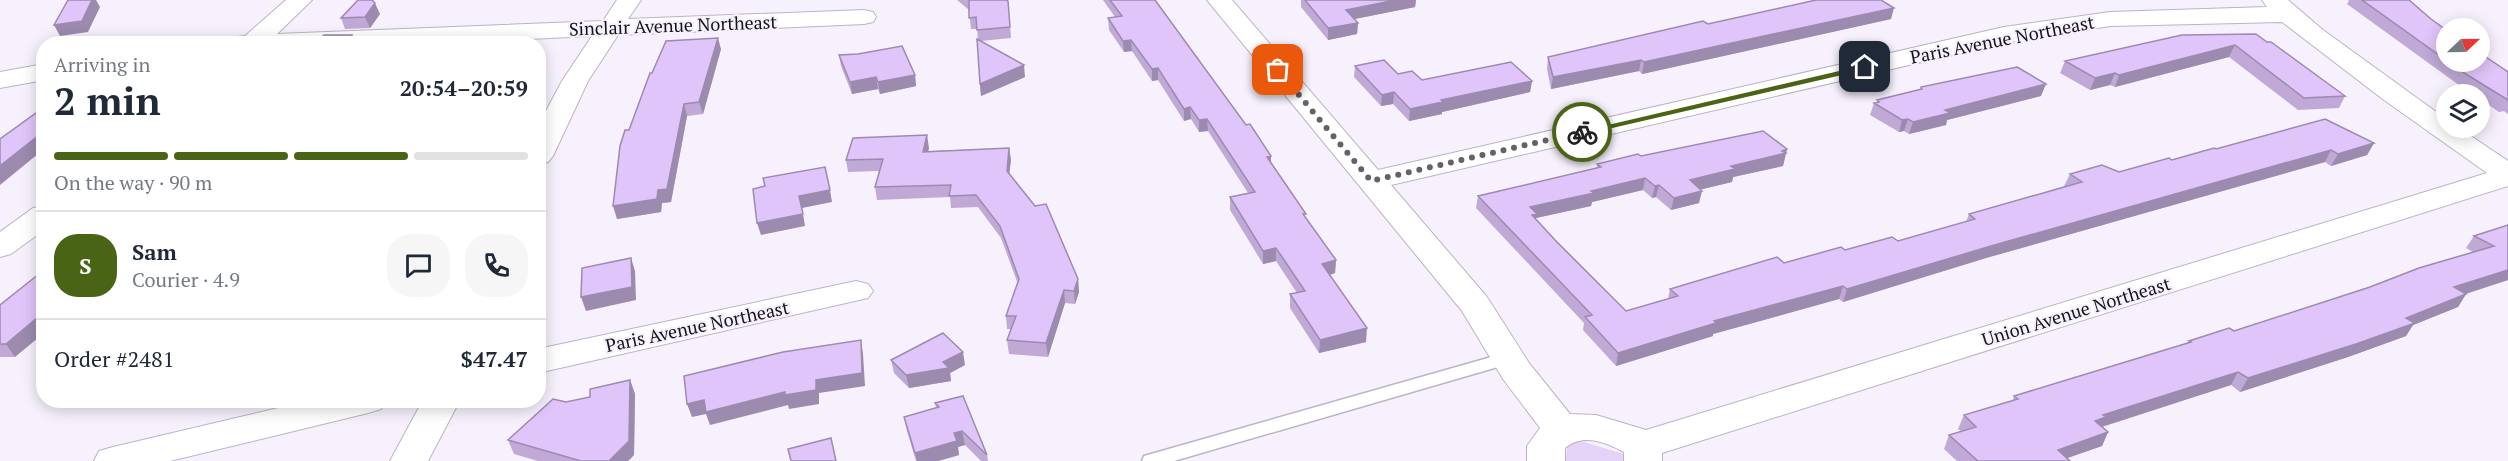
<!DOCTYPE html>
<html lang="en">
<head>
<meta charset="utf-8">
<style>
	body { margin:0; font-family:"PT Serif",serif; background:#f6f6f7; color:#1f2937; height:100vh; display:flex; flex-direction:column; font-size:22px; white-space:nowrap }
	* { box-sizing:border-box; margin:0 }
	p { font-size:20px; color:#747a83 }
	.icon { flex:none; width:33px; height:33px; fill:none; stroke:currentColor; stroke-width:2; stroke-linecap:round; stroke-linejoin:round }
	.map { position:relative; flex:1; overflow:hidden }
	.side { position:absolute; left:36px; top:36px; width:510px; height:372px; display:flex; flex-direction:column; background:#fff; border-radius:24px; box-shadow:0 3px 15px #0003 }
	.side>* { flex:none }
	.needle { width:39px; rotate:68deg }
	.tools { position:absolute; left:2436px; top:18px; display:grid; gap:12px }
	.tools a { display:grid; place-items:center; width:54px; height:54px; border-radius:50%; background:#fff; box-shadow:0 3px 15px #0003; font-size:30px }
	.pin { position:absolute; display:grid; place-items:center; width:51px; height:51px; color:#fff; margin:-26px; border-radius:12px; box-shadow:0 3px 9px #0006 }
	.courier { position:absolute; display:grid; place-items:center; width:60px; height:60px; margin:-30px; border:4px solid #4a6415; border-radius:50%; background:#fff; color:#222; box-shadow:0 2px 8px #0007 }
	.summary em { font-style:normal; font-weight:700 }
	.summary div { display:flex; flex-direction:column-reverse }
	.summary { display:flex; align-items:center; justify-content:space-between; height:102px; padding:0 18px }
	h1 { font-size:39px; font-weight:700; line-height:45px }
	.bar { display:grid; grid-template-columns:repeat(4,1fr); gap:9px 6px; align-content:center; height:72px; padding:0 18px }
	.bar i { height:8px; border-radius:4px; background:#e0e1e3 }
	.bar .selected { background:#4a6415 }
	.bar p { grid-column:span 4 }
	.line { display:flex; align-items:center; gap:15px; padding:0 18px; border-top:2px solid #e0e1e3 }
	.line div { flex:1 }
	.round { display:grid; place-items:center; flex:none; width:63px; height:63px; border-radius:24px; background:#f6f6f7 }
	.map>svg:first-child { display:block }
</style>
</head>
<body>
<div class="map">
<svg width="2508" height="461" viewBox="0 0 2508 461">
	<rect width="100%" height="100%" fill="#f6f1fd"/>
	<path fill="#e4d3f7" d="M1577 440 1624 454 1623 461H1565L1568 443Z"/>
	<g fill="none" stroke-linecap="round" stroke-linejoin="round">
		<defs>
			<path id="service" d="M1509 352 1515 354 1517 358 1515 362 1174 461H1142L1144 456 1151 454Z"/>
			<path id="minor" d="M286 0H312L277 34 603 21 617 0H641L628 19 864 10 873 12 876 17 873 22 864 24 618 35 588 81 553 156 548 162 538 165V126L562 81 592 36 421 44H217L221 39 245 36Z
				M1207 0H1232L1378 170 2004 27 2110 12 2267 7 2262 0H2288L2323 30 2446 119V128H2459L2508 161V186L1662 453V461H1624V452C1605 442 1583 433 1565 448V461H1527V446L1540 428 1503 379 1462 311ZM2282 22 2384 100 2487 173 1646 430 1596 415 1570 414 1529 363 1487 297 1391 185 2004 43 2110 26Z
				M44 64V80L0 88V72Z
				M44 206V230L11 254 0 257V232L33 208Z
				M856 281 868 284 873 291 868 298 538 373V349Z
				M312 400H386L381 409 368 413 170 461H94L99 451 113 447Z
				M423 400H460L428 461H390Z"/>
		</defs>
		<use href="#service" stroke="#bcb3c6" stroke-width="3"/>
		<use href="#minor" stroke="#bcb3c6" stroke-width="2"/>
		<use href="#service" fill="#fff" fill-rule="evenodd"/>
		<use href="#minor" fill="#fff" fill-rule="evenodd"/>
	</g>
	<path fill="#c0a9d7" d="M957 0H1006L1008 1 1011 38 981 41 1025 77 981 96 980 84 978 39 977 29H971L969 10Z
		M1103 0H1155L1246 125 1271 156V163L1306 218 1336 260 1335 273 1330 275 1366 342 1319 353 1290 308V294L1297 293 1276 261 1263 264 1230 210V197L1248 193 1208 131 1199 132 1191 119 1184 121 1158 80 1152 81 1132 51 1124 52 1109 30 1108 18 1115 17Z
		M1301 0H1416L1415 7 1354 19 1358 23 1357 34 1328 40 1301 7Z
		M2348 0H2409L2431 19 2446 30V62H2480L2508 72V114L2504 111 2499 112 2480 99V94H2472L2463 88 2347 4 2349 1Z
		M380 14 370 28 345 29 341 18Z
		M1891 19 1642 74 1639 71 1551 89 1547 69 1548 57 1708 24Z
		M2267 42 2345 96 2339 108 2298 110 2229 57 2115 87 2110 85 2090 90 2060 73 2065 61Z
		M721 49 703 114 687 116 671 202 662 203 661 212 617 219 652 73Z
		M839 55 915 75 916 86 880 94 878 89 852 94 841 66Z
		M1355 66 1398 74 1422 80 1532 81 1530 92 1442 112V114L1409 121 1393 104 1381 106 1354 77Z
		M1921 87 2041 96 1947 120 1946 125 1909 134 1904 131 1899 132 1870 115 1874 103 1877 102V100L1920 89Z
		M2374 143 2367 155 2331 166 2325 162 1986 258 1843 302 1839 299 1713 334V336L1616 366 1583 330 1584 323 1476 208 1478 196 1597 168V164L1641 156 1787 149 1783 166 1733 177 1732 182 1700 189 1699 203 1671 210 1656 197 1652 198 1643 190 1592 202 1591 206 1536 218V219L1555 240 1626 311 1668 299 1670 289 1845 250 1898 241 1966 222 1969 214 2065 186H2064L2070 174 2119 172 2216 149Z
		M929 148 928 151 1009 148 1011 160 1009 174 1078 279 1079 292 1075 304 1065 303 1048 357 1009 354 1007 340 1011 329H1007L1006 316 1018 284 1001 238 978 207 951 208 950 197 877 200 875 187 879 171 848 172 846 160Z
		M2508 225V280L2466 294 2458 307 2413 325 2406 336 2348 357 2240 392 2231 385 2102 427 2108 432 2102 446 2067 458 2070 461H1957L1944 449 1949 435 1961 431 1958 429 1964 415 2013 400 2014 396 2188 343 2189 341 2234 331 2370 287 2473 252 2466 248 2474 236Z
		M0 305 15 357H0Z
		M891 360 965 365 950 373 951 381 909 388 894 373Z
		M630 380 635 394 634 455 628 461H538L514 454 508 440 566 402 590 397Z
		M935 403 987 455 988 461H981L965 445 958 447 959 455 938 461H916L907 431 904 417 936 408Z"/>
	<path fill="#9c8aaf" d="M92 0H96L100 7 88 32 60 36 54 25Z
		M1396 0H1416L1415 7 1345 21 1346 10Z
		M375 3 380 14 370 28 365 17Z
		M1894 8 1891 19 1642 74 1644 62Z
		M1358 23 1357 34 1328 40V28Z
		M352 35 355 44H345Z
		M718 38 721 49 703 114 699 102Z
		M1131 40 1132 51 1124 52 1123 41Z
		M2235 45 2229 57 2115 87 2119 75Z
		M1641 60 1639 71 1551 89 1553 77Z
		M1024 65 1025 77 981 96 980 84Z
		M1158 68V80L1152 81V69Z
		M2115 73 2110 85 2090 90 2095 78Z
		M915 75 916 86 880 94 878 82Z
		M876 77 878 89 852 94 850 82Z
		M1532 81 1530 92 1442 112V114L1409 121 1410 109 1441 100Z
		M2046 84 2041 96 1947 120 1946 125 1909 134 1913 122 1945 110Z
		M1394 92 1393 104 1381 106 1382 95Z
		M684 104 687 116 671 202 662 203 661 212 617 219 613 206 658 190Z
		M1190 107 1191 119 1184 121V109Z
		M1207 119 1208 131 1199 132V120Z
		M1908 119 1904 131 1899 132 1902 120Z
		M44 131V149L0 185V166Z
		M927 135 929 148 925 164 923 152Z
		M2374 143 2367 155 2331 166 2338 154Z
		M1009 148 1011 160 1008 183 1007 171Z
		M1787 149 1783 166 1733 177 1732 182 1687 193 1690 180 1731 166Z
		M2331 150 2325 162 1986 258 1843 302 1847 289 1991 246Z
		M1271 156V168L1267 157Z
		M1645 178 1643 190 1592 202 1591 206 1536 218 1535 226 1530 207 1591 191Z
		M1659 185 1656 197 1652 198 1655 186Z
		M830 190 832 202 802 208 805 226 761 235 757 223 799 196Z
		M1702 191 1699 203 1671 210 1674 198Z
		M1276 248V261L1263 264V251Z
		M631 258 635 271 636 300 586 311 581 297Z
		M1336 260 1335 273 1322 277V264Z
		M2508 270V280L2446 300 2454 287Z
		M1078 279 1079 292 1075 304 1074 291Z
		M1843 286 1839 299 1713 334V336L1616 366 1618 353 1714 321Z
		M1064 290 1065 303 1048 357 1046 343Z
		M2466 294 2458 307 2413 325 2406 336 2348 357 2240 392 2248 378Z
		M44 312V333L15 357 6 344Z
		M1367 328 1366 342 1319 353 1320 340Z
		M861 340 863 354 865 386 819 393V404L789 409 788 405 710 425 706 414 692 417 687 404 704 400 785 392 816 380Z
		M963 352 965 365 950 373 951 381 909 388 906 375 943 362Z
		M2238 372 2231 385 2101 427 2095 421 2103 415Z
		M630 380 635 394 634 455 628 461H609Z
		M962 431 965 445 958 447 959 455 938 461H917L915 453 954 433Z
		M2108 432 2102 446 2059 461 2058 450Z"/>
	<path fill="#dfc5fa" stroke="#9c8aaf" stroke-width="1.5" d="M68 0H92L82 21 54 25Z
		M358 0H372L375 3 365 17 341 18Z
		M969 0H1006L1008 1 1010 27 977 30 976 17 969 18Z
		M1110 0H1155L1246 125 1250 124 1271 156 1267 157 1306 214H1303L1336 260 1322 264 1367 328 1320 340 1290 294 1305 291 1276 248 1263 251 1230 197 1255 192 1207 119 1199 120 1190 107 1184 109 1158 68 1152 69 1131 40 1123 41 1108 18 1122 16Z
		M1305 0H1396L1346 10 1358 23 1328 28Z
		M1816 0H1881L1894 8 1644 62 1641 60 1553 77 1548 57 1703 21 1708 24Z
		M2362 0H2409L2431 19 2446 30V60Z
		M2256 34 2267 42H2271L2345 96 2304 98 2235 45 2119 75 2115 73 2095 78 2065 61 2182 35Z
		M324 35H352L345 44H311L314 40 320 39Z
		M718 38 699 102 684 104 667 189 658 190 657 199 613 206 620 146 625 130H629L650 73H652L666 41Z
		M977 39 1024 65 980 84Z
		M902 46 915 75 878 82 876 77 850 82 839 55 858 54Z
		M2480 53 2508 72V100L2469 76 2448 62H2480Z
		M1384 60 1398 74 1412 71 1422 80 1511 62 1532 81 1441 100 1443 102 1410 109 1394 92 1382 95 1355 66Z
		M2017 67 2046 84 1945 110 1950 113 1913 122 1908 119 1902 120 1874 103 1879 102 1877 100 1922 89 1921 87Z
		M43 108 44 131 0 166V139Z
		M2325 119 2374 143 2338 154 2331 150 1991 246 1847 289 1843 286 1714 321 1716 323 1618 353 1585 317 1592 315 1478 196 1601 167 1597 164 1638 154 1641 156 1763 131 1787 149 1782 151 1786 153 1731 166 1735 169 1690 180 1702 191 1674 198 1659 185 1655 186 1645 178 1591 191 1594 193 1530 207 1537 214 1532 215 1555 240 1626 311 1678 296 1670 289 1777 257 1784 263 1841 247 1845 250 1892 237 1898 241 1975 219 1969 214 2082 182 2070 174 2102 165 2119 172 2169 158 2172 160 2214 148 2216 149Z
		M927 135 923 152 1009 148 1007 171 1035 206 1046 204 1078 279 1074 291 1064 290 1046 343 1007 340 1016 316H1006L1019 279 1000 226 976 195 949 196 951 185 875 187 883 159 846 160 853 138Z
		M825 167 830 190 799 196 803 214 757 223 753 189 765 186 763 178Z
		M2508 225V270L2454 287 2466 294 2406 318 2415 323 2356 344 2248 378 2238 372 2103 415 2106 417 2095 421 2108 432 2058 450 2070 461H1978L1949 435 1976 427 1964 415 2018 399 2014 396 2191 342 2189 341 2229 328 2234 331 2370 287 2419 268 2494 246 2474 236Z
		M631 258 632 287 581 297 582 268Z
		M44 270V312L6 344H0V305Z
		M943 333 963 352 943 362 949 368 906 375 891 360Z
		M861 340 862 373 816 380V390L785 395V392L706 412 704 400 687 404 684 376 783 352Z
		M630 380 629 441 609 461H581L508 440 553 399 566 402 590 397V389Z
		M963 396 987 455 962 431 954 433 957 441 915 453 904 417 939 407 935 403Z
		M831 438 836 461H791L788 449Z"/>
	<path fill="#4a6415" d="M1865 65H1868V69L1582 135 1578 132Z"/>
	<g fill="none" stroke-linecap="round" stroke-linejoin="round">
		<path stroke="#646169" stroke-width="6" stroke-dasharray="0 10.8" d="M1278 70 1371 181 1582 132"/>
	</g>
	<g text-anchor="middle" dominant-baseline="central" stroke-width="4.5" stroke-linejoin="round" paint-order="stroke">
		<g font-size="18" fill="#16131a" stroke="#f6f1fd">
			<text transform="translate(673 25) rotate(-2)">Sinclair Avenue Northeast</text>
			<text transform="translate(2002 39) rotate(-11)">Paris Avenue Northeast</text>
			<text transform="translate(2076 311) rotate(-17)">Union Avenue Northeast</text>
			<text transform="translate(697 326) rotate(-12)">Paris Avenue Northeast</text>
		</g>
	</g>
</svg>
<div class="tools">
<a><svg class="needle" viewBox="-14 -14 28 28"><path d="M0-13l5 13h-10z" fill="#e53935"/><path d="M0 13l5-13h-10z" fill="#747a83"/></svg></a>
<a><svg class="icon" aria-label="layers" viewBox="0 0 24 24"><path d="M12 4l9 5-9 5-9-5zM3 14l9 5 9-5"/></svg></a>
</div>
<div class="pin" style="left:1278px;top:70px;background:#ea580c"><svg class="icon" aria-label="bag" viewBox="0 0 24 24"><path d="M5 8h14l-1 12H6zM9 8a3 3 0 0 1 6 0"/></svg></div>
<div class="pin" style="left:1865px;top:67px;background:#1f2937"><svg class="icon" aria-label="home" viewBox="0 0 24 24"><path d="M3 11l9-7 9 7M6 9v11h12V9"/></svg></div>
<div class="courier" style="left:1582px;top:132px"><svg class="icon" aria-label="bike" viewBox="0 0 24 24"><circle cx="6" cy="16" r="4"/><circle cx="18" cy="16" r="4"/><path d="M6 16l4-8h5l3 8M10 8l3 8H6M13 5h3"/></svg></div>
<section class="side">
<div class="summary"><div><h1>2 min</h1><p>Arriving in</p></div><em>20:54–20:59</em></div>
<div class="bar"><i class="selected"></i><i class="selected"></i><i class="selected"></i><i></i><p>On the way · 90 m</p></div>
<div class="line" style="height:108px"><b class="round" style="background:#4a6415;color:#fff">S</b><div><b>Sam</b><p>Courier · 4.9</p></div><a class="round"><svg class="icon" aria-label="chat" viewBox="0 0 24 24"><path d="M4 5h16v11H9l-5 4z"/></svg></a><a class="round"><svg class="icon" aria-label="phone" viewBox="0 0 24 24"><path d="M5 4h4l2 5-3 2q2 4 5 5l2-3 5 2v4C11 20 4 13 5 4z"/></svg></a></div>
<div class="line" style="height:78px"><div>Order #2481</div><b>$47.47</b></div>
</section>
</div>
</body>
</html>
